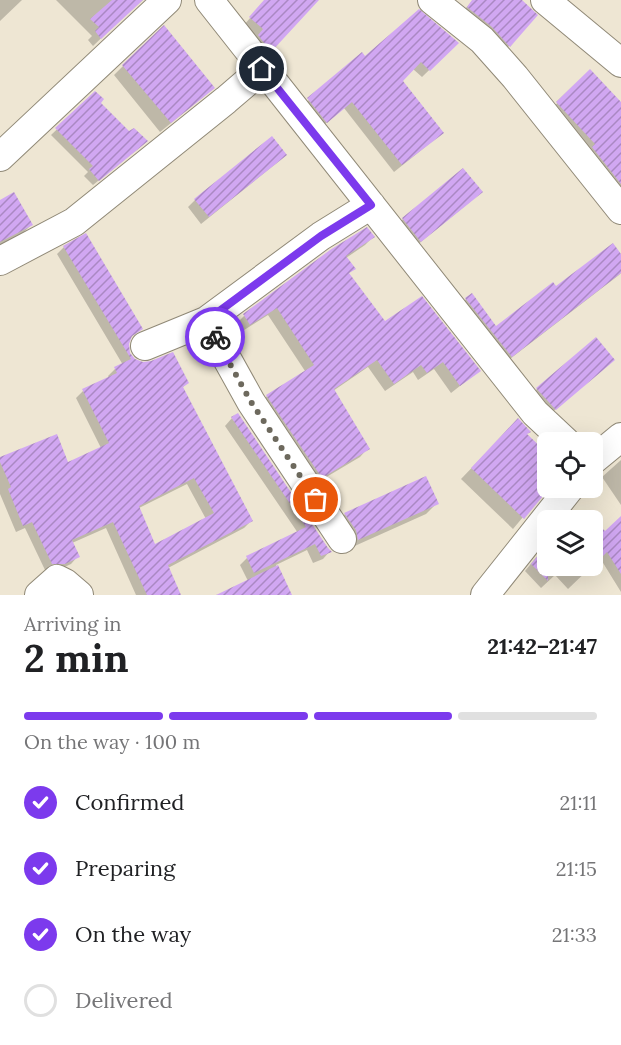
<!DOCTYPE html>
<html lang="en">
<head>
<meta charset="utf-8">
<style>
	body { margin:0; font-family:Lora,serif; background:#f6f6f6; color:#202124; height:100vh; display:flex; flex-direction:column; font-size:22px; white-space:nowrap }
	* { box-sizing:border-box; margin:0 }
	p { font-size:20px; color:#757577 }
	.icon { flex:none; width:33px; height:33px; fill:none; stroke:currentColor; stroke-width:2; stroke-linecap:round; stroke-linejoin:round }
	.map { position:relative; height:595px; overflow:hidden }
	.side { display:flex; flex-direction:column; background:#fff; flex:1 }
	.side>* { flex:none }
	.tools { position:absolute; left:537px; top:432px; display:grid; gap:12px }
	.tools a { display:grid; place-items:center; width:66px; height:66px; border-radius:9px; background:#fff; box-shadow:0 6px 24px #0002; font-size:30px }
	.pin { position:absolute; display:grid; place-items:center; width:51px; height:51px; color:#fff; margin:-26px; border:3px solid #fff; border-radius:50%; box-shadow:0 2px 6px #0007 }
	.courier { position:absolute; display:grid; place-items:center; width:60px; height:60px; margin:-30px; border:4px solid #7c3aed; border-radius:50%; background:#fff; color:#222; box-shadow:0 2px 8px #0007 }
	.summary em { font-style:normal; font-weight:800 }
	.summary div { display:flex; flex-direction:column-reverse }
	.summary { display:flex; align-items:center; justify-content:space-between; height:102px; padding:0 24px }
	h1 { font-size:39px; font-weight:800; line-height:45px }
	.bar { display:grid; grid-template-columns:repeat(4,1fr); gap:9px 6px; align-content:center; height:72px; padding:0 24px }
	.bar i { height:8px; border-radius:4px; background:#e0e0e0 }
	.bar .on { background:#7c3aed }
	.bar p { grid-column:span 4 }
	ol { padding:0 24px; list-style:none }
	li { display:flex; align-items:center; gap:18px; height:66px }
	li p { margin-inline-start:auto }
	li .icon { padding:6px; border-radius:50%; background:#7c3aed; color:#fff; stroke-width:4 }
	li:last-child { color:#757577 }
	li i { width:33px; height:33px; border:3px solid #e0e0e0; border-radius:50% }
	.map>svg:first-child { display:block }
</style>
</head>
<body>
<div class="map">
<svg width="621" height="595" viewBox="0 0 621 595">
	<defs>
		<pattern id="building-hatch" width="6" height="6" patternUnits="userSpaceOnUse" patternTransform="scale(1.5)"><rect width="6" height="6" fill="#d1a7f2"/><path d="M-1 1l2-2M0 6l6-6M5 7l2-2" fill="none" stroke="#aa88c3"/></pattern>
	</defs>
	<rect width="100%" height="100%" fill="#eee6d3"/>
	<path fill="#0003" fill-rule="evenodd" d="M0 0H22L0 21Z
		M56 0H141L93 46 88 40 92 36Z
		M266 0H317L264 58 252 43 257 37 244 25Z
		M473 0H518L509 46 499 56 457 18Z
		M457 43 422 77 413 69 401 81 434 140 394 172 344 108 319 129 301 106 365 58Z
		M123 66 203 97 160 132 114 75Z
		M590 72 621 103V195L550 110Z
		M95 93 99 103 140 147 93 185 84 176 88 172 51 135Z
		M278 162 201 224 188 207 195 200Z
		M471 201 411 250 394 228 403 219Z
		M0 202 31 225 23 233 0 245Z
		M373 237 365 245 346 258 354 269 348 274 385 323 479 371 451 393 434 369 418 380 413 372 385 391 368 367 333 391 368 448 360 457 313 485 259 405 267 396 305 371 268 315 241 332 236 324 244 316 331 251Z
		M64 247 141 329 129 339V353L135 361 187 383 182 388 251 521 244 528 168 568 179 595H136L106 528 72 543 78 556 71 564 56 571 45 570 25 528 16 532 0 494V459L68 464 101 448 76 398 83 391 109 378 108 376 115 369 123 365 57 254ZM187 484 206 519 154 546 139 508Z
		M621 257V273L619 275 502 365 457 309 466 299 496 328Z
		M605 367 548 416 530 396 537 389Z
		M232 418 330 551 323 559 313 563 307 550 276 565 290 595 248 581 240 565 247 558 298 533 225 426Z
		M507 431 526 435 548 487 513 529 461 479Z
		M621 460V505L602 477Z
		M437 503 426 514 348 549 335 524 345 514Z
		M621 518V592L600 558 605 533Z
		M548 543V566H592L568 589 555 575 541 588 525 571Z"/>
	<path fill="url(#building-hatch)" fill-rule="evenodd" d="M112 0H143L101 39 95 31 99 27 90 19Z
		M264 0H319L271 52 258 35 263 29 249 17Z
		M472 0H522L538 15 510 47 492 27 467 7Z
		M419 9 459 43 430 71 421 62 403 81 444 133 402 165 352 102 327 123 307 98 362 52 365 56Z
		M164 25 215 88 171 123 122 65Z
		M590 69 621 102V184L592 147 595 144 556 102Z
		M95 91 104 99 101 103 129 131 134 128 148 141 99 181 89 169 93 166 55 128Z
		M272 136 287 155 209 217 194 199Z
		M463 168 483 192 421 242 402 218Z
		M14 192 33 225 0 242V200Z
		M367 227 375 237 346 256 356 269 349 273 385 321 422 296 481 371 460 386 443 362 427 373 421 365 394 384 377 360 334 389 370 449 322 478 266 395 314 365 277 308 250 325 243 314 330 250Z
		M86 233 143 329 132 336 129 344 130 353 135 359 143 362 151 361 173 352 189 383 183 387 253 521 168 565 181 595H147L113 522 72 540 80 557 65 564H52L32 522 23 526 8 489 11 487 0 462V457L57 434 68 462 109 443 82 389 117 373 114 367 131 359 63 246ZM194 478 214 513 155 544 139 506Z
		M613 243 621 254V273L512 357 465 298 472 293 496 326 553 282 556 286Z
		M596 337 615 360 556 410 536 388Z
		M238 413 328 548 332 552 321 556 315 544 254 573 246 556 306 527 231 417Z
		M518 418 531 432 527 434 548 454V490L524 519 471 468Z
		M426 476 439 504 358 540 356 530 344 513Z
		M621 516V574L607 552 592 567V518L605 531Z
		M548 543V581L531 564Z
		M278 565 292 595H216Z"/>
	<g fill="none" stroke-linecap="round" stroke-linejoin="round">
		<defs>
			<path id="minor" d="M209 0 535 413 566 442
				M432 0 482 40 515 77 621 210
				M545 0 621 63
				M0 157 167 0
				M0 261 74 222 226 100 262 69
				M206 321 251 402 342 539
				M145 346 206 321 321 236 371 205
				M592 461 621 437
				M39 595 57 579 65 583 79 595
				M485 595 570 488"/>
		</defs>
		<use href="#minor" stroke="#908977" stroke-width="30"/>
		<use href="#minor" stroke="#fff" stroke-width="28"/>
	</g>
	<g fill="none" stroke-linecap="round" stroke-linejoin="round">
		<path stroke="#6d695d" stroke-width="6" stroke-dasharray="0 10.8" d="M215 337 251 402 316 500"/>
		<path stroke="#7c3aed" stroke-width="8" d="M215 337 206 321 321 236 371 205 262 69"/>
	</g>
</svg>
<div class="tools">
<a><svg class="icon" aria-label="locate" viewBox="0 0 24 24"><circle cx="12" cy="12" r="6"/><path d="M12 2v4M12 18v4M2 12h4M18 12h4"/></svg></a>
<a><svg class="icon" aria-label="layers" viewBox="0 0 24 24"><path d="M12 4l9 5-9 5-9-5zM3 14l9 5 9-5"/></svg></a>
</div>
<div class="pin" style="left:316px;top:500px;background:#ea580c"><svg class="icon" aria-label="bag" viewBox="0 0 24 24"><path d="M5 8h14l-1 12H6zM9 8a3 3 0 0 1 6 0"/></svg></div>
<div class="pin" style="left:262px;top:69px;background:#1f2937"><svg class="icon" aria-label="home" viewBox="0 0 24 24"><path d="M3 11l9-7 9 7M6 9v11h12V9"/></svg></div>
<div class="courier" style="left:215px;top:337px"><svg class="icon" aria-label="bike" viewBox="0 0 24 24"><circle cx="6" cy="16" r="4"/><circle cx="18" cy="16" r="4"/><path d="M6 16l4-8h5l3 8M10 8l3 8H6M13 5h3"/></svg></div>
</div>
<section class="side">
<div class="summary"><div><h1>2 min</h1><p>Arriving in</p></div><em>21:42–21:47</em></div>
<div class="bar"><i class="on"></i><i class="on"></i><i class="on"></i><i></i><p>On the way · 100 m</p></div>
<ol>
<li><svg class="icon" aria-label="check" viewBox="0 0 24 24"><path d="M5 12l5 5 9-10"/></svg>Confirmed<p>21:11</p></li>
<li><svg class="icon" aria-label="check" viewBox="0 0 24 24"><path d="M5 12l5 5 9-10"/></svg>Preparing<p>21:15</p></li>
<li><svg class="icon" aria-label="check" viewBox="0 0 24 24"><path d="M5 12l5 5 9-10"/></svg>On the way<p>21:33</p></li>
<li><i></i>Delivered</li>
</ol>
</section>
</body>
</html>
